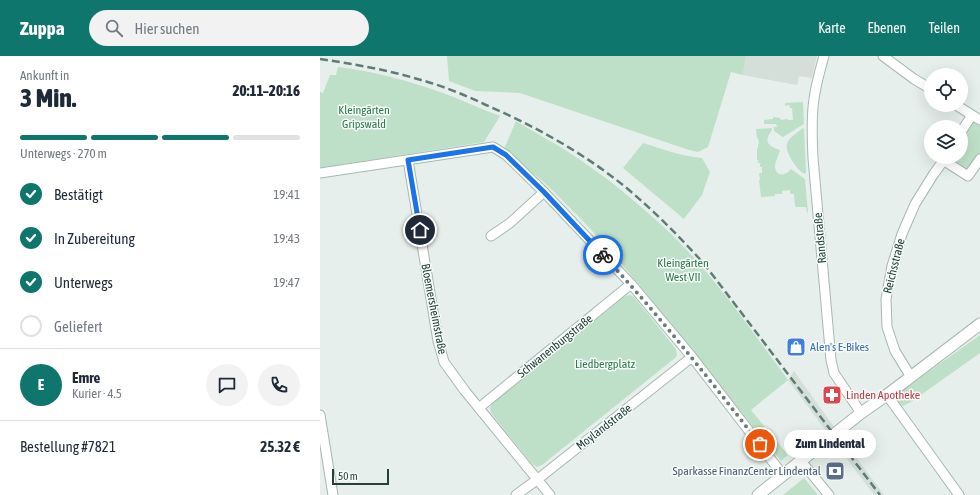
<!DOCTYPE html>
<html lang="de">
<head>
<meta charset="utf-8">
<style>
	body { margin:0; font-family:"Asap Condensed",sans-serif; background:#f2f2f3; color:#1f2937; height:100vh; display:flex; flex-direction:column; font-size:15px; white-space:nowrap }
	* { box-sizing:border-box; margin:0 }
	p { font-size:13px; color:#747a83 }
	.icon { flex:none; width:22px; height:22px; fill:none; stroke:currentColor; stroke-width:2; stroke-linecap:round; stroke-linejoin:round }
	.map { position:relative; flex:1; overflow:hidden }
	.side { display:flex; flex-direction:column; background:#fff; width:320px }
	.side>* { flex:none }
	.tools { position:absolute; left:604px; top:12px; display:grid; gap:8px }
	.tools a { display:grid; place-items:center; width:44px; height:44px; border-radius:50%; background:#fff; box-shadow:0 4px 16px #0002; font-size:20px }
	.scale { position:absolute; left:12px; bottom:10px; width:57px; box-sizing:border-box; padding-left:4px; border:2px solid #24423a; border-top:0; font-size:11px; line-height:14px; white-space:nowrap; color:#24423a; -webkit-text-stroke:3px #f7fbf9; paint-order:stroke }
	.pin { position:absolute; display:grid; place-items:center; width:34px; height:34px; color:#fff; margin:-17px; border:2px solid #fff; border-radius:50%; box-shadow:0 1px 4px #0007 }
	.courier { position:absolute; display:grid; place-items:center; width:40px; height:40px; margin:-20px; border:3px solid #1a73e8; border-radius:50%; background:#fff; color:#222; box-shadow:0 1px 5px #0007 }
	.bubble { position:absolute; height:28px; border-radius:14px; background:#fff; box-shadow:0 4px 16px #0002; font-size:13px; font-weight:800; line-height:28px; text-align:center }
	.overview em { font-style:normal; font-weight:800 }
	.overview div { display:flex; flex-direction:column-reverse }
	.overview { display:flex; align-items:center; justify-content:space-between; height:68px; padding:0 20px }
	h1 { font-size:26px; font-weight:800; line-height:30px }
	.bar { display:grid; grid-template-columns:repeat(4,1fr); gap:6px 4px; align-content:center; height:48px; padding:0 20px }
	.bar i { height:5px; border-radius:3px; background:#e0e1e3 }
	.bar .selected { background:#0f766e }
	.bar p { grid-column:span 4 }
	.line { display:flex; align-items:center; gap:10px; padding:0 20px; border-top:1px solid #e0e1e3 }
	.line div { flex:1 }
	.round { display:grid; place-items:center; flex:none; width:42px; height:42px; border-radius:21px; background:#f2f2f3 }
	ol { padding:0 20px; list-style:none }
	li { display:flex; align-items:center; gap:12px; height:44px }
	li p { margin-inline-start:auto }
	li .icon { padding:4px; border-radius:50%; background:#0f766e; color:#fff; stroke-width:4 }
	li:last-child { color:#747a83 }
	li i { width:22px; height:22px; border:2px solid #e0e1e3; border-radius:50% }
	header { display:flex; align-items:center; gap:24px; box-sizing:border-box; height:56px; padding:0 20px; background:#0f766e; color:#fff }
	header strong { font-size:19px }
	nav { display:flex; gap:22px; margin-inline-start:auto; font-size:14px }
	.search { width:280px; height:36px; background:#f2f2f3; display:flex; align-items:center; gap:10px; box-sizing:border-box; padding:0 14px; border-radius:22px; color:#747a83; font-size:15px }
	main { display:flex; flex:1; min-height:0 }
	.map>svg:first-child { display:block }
</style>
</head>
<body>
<header>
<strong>Zuppa</strong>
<div class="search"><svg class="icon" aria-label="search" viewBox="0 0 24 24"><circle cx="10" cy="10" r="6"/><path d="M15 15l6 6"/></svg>Hier suchen</div>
<nav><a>Karte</a><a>Ebenen</a><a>Teilen</a></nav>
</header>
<main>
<section class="side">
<div class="overview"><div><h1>3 Min.</h1><p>Ankunft in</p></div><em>20:11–20:16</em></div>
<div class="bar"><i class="selected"></i><i class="selected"></i><i class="selected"></i><i></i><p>Unterwegs · 270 m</p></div>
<ol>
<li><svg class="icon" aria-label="check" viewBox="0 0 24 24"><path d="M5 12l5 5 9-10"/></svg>Bestätigt<p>19:41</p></li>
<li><svg class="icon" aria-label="check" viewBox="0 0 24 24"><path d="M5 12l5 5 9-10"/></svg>In Zubereitung<p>19:43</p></li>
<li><svg class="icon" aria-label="check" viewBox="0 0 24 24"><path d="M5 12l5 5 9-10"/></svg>Unterwegs<p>19:47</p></li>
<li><i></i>Geliefert</li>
</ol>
<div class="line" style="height:72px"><b class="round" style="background:#0f766e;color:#fff">E</b><div><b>Emre</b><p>Kurier · 4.5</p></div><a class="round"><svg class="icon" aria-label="chat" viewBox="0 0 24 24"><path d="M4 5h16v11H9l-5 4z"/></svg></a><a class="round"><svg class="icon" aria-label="phone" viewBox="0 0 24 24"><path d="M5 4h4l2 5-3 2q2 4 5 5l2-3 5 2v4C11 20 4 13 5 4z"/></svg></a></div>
<div class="line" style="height:52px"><div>Bestellung #7821</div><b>25.32 €</b></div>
</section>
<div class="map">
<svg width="660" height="439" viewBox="0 0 660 439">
	<rect width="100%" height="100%" fill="#e6efeb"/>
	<path fill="#d4dfda" d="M426 0H497L492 22 479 20 477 29 423 19Z
		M474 315 522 382 564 439H554L468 324Z"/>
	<path fill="#bfe0c8" d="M127 0H426L423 19 411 16 388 91 378 96 369 94 200 37 155 35 129 25Z
		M18 11C53 15 89 25 123 37 142 44 161 53 180 60L164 86 0 112V36L3 37 10 19H16Z
		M483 46 484 68 463 81 454 75V71H457L456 68H444V64L453 63V61L460 62 461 64 468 63V64H473L472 52H470L469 49 465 50V47Z
		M196 65C217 78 239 89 259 103 283 119 306 137 328 157 384 204 425 266 468 324L431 354 468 399 461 405 319 229 290 194 259 161 227 129 184 93Z
		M653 67H655L660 70V99L648 115 630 106 629 101H641V82L650 68Z
		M452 72C452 76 449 77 448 81 445 89 454 92 460 94 459 99 455 106 455 111 456 121 466 120 471 113L485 123 488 156 487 157 486 151H476L475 150 474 138H470V134L462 135V138H455V140L441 141 439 124H440L439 117H442V111H440V108L441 107H438V104H437V92H438V88L439 87 438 82H437L436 73Z
		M483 72 484 73 486 116 485 118C480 116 476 111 473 106 461 87 467 84 483 72Z
		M323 87C342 93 361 100 382 102L390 116 382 139 364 163 303 112Z
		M310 239 314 241 356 293 357 299 355 302 222 409 217 411 212 408 171 357 170 352 172 348 305 240Z
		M660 279V297L591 346 583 350 579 349 575 346 578 344 576 339Z
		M484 422 498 439H463Z"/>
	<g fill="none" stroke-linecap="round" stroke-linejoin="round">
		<defs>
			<path id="minor" d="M504 0C500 14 496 28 494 43 491 62 492 82 493 102L511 304 514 317 541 357
				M563 0 594 23 611 33
				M636 49 660 64
				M641 76 652 59
				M88 104 118 285 124 306 145 335 230 439
				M623 104 648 120 660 103
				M0 117 173 91 186 99 224 136 311 228 372 301 463 419
				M171 180 190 167 224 136
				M591 321 575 295 567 271 566 243 572 210 582 178 595 148 613 119 626 101
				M567 339 639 439
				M160 351 311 228
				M0 359 13 439
				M481 405 509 439
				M196 439 218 423 372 301"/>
			<path id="tertiary" d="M438 439 541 357 567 339 660 268"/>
		</defs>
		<use href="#minor" stroke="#a8b8b2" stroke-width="11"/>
		<use href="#tertiary" stroke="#a8b8b2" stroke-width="13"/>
		<use href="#minor" stroke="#fff" stroke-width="9"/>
		<use href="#tertiary" stroke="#fff" stroke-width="11"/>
		<path stroke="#5f7d75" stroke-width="2.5" stroke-dasharray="8 4" stroke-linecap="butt" d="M0 3C34 8 68 14 101 24 123 30 145 39 166 49 217 71 267 99 309 134 336 157 361 182 385 209L560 439"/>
	</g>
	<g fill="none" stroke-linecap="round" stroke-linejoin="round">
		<path stroke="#687f78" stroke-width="4" stroke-dasharray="0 7.2" d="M283 199C339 259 389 323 440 388"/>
		<path stroke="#1a73e8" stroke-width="5" d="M100 174 88 104 173 91 186 99 224 136 283 199"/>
	</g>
	<defs>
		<symbol id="shop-square" viewBox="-11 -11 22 22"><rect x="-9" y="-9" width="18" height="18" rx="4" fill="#3f7fe0" stroke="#f7fbf9"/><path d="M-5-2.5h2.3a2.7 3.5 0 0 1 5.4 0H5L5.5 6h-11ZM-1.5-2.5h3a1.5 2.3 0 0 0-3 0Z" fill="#fff"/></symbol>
		<symbol id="pharmacy-square" viewBox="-11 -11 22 22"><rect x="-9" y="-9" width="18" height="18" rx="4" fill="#e0444e" stroke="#f7fbf9"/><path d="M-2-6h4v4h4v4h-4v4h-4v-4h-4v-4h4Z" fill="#fff"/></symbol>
		<symbol id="bank-square" viewBox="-11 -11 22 22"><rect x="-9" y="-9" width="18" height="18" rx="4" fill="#5c6f8a" stroke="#f7fbf9"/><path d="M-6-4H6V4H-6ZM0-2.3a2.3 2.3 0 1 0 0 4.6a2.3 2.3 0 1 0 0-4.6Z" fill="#fff"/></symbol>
	</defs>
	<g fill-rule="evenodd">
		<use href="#shop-square" x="465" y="280" width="22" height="22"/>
		<use href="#pharmacy-square" x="501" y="328" width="22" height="22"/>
		<use href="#bank-square" x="504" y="404" width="22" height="22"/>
	</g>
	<g text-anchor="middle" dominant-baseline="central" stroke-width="3" stroke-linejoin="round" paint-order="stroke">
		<g font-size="12" fill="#2d7a4b" stroke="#f7fbf9">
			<text x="44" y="54">Kleingärten<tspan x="44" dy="14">Gripswald</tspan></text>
			<text x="363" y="207">Kleingärten<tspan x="363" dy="14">West VII</tspan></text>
			<text x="285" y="308">Liedbergplatz</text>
		</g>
		<g font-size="12" fill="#24423a" stroke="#f7fbf9">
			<text transform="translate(500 182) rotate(-95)">Randstraße</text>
			<text transform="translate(574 210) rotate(-76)">Reichsstraße</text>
			<text transform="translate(114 253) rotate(79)">Bloemersheimstraße</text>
			<text transform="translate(235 290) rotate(-39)">Schwanenburgstraße</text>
			<text transform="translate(284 371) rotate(-38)">Moylandstraße</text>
		</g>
		<g font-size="12" fill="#366cbe" stroke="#f7fbf9" text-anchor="start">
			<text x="490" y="291">Alen's E-Bikes</text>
		</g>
		<g font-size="12" fill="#be3a42" stroke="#f7fbf9" text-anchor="start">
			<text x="526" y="339">Linden Apotheke</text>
		</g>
		<g font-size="12" fill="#4e5e75" stroke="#f7fbf9" text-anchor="end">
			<text x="501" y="415">Sparkasse FinanzCenter Lindental</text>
		</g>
	</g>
</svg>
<div class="tools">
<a><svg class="icon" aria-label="locate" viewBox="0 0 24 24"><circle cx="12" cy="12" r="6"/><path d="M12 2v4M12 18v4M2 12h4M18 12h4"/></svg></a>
<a><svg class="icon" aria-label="layers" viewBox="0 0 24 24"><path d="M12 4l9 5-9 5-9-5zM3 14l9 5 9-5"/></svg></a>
</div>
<div class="scale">50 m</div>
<div class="pin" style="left:440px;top:388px;background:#ea580c"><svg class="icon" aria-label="bag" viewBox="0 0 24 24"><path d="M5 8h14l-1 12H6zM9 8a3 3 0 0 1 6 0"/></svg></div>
<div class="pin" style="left:100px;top:174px;background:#1f2937"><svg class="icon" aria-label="home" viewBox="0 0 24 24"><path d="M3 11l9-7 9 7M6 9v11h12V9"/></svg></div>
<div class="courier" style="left:283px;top:199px"><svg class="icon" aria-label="bike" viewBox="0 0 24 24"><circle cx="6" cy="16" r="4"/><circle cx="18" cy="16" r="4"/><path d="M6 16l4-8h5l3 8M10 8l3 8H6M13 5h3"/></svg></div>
<div class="bubble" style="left:464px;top:374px;width:92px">Zum Lindental</div>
</div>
</main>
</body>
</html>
